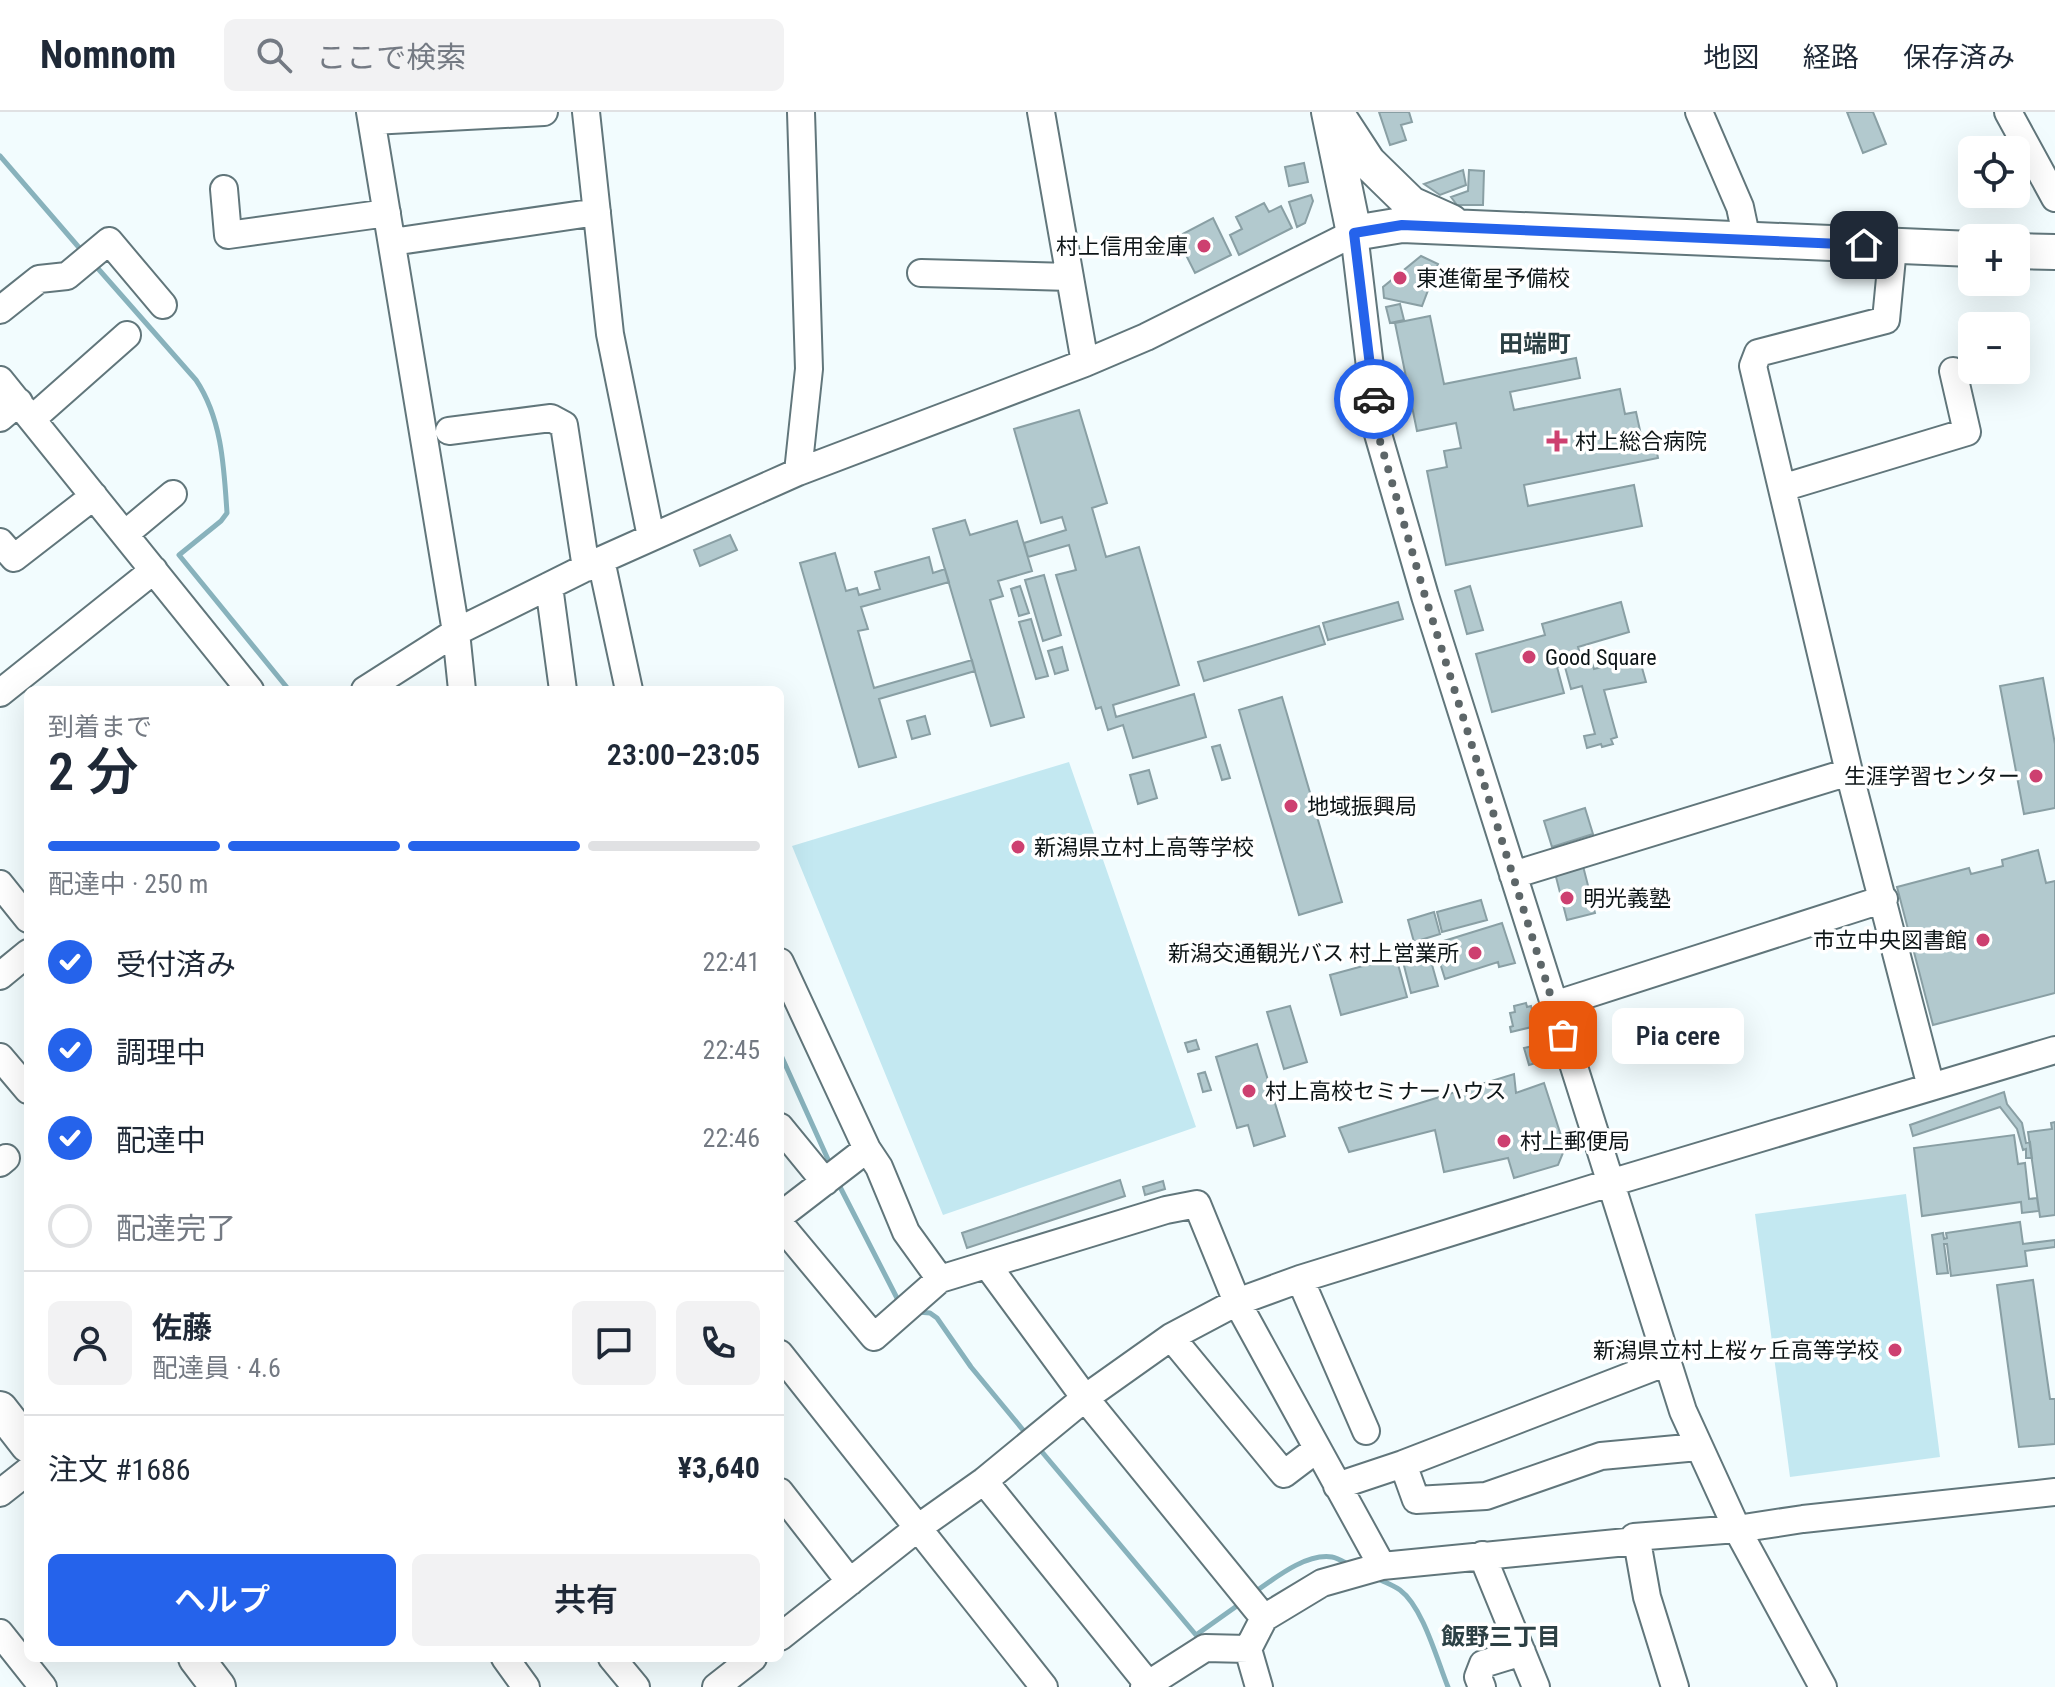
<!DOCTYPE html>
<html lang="ja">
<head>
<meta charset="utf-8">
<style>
	body { margin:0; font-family:"Roboto Condensed","Noto Sans JP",sans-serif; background:#f2f2f3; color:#1f2937; height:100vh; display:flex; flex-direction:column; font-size:30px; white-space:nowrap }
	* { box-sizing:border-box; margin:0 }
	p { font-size:26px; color:#747a83 }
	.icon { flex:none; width:44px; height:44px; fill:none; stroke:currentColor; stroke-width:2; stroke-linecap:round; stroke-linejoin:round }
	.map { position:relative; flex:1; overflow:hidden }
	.sheet { position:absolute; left:24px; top:574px; width:760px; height:976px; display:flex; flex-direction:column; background:#fff; border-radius:12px; box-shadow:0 8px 32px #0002 }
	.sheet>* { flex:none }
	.controls { position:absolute; left:1958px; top:24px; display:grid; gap:16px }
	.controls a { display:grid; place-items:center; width:72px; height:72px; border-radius:12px; background:#fff; box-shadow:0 8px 32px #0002; font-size:40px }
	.pin { position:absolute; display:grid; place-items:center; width:68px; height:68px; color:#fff; margin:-34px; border-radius:16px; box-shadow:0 4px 12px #0006 }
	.courier { position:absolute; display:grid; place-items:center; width:80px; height:80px; margin:-40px; border:6px solid #2563eb; border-radius:50%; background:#fff; color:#222; box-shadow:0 2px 10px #0007 }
	.bubble { position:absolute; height:56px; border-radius:12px; background:#fff; box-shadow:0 8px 32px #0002; font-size:26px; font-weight:600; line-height:56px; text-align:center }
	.head em { font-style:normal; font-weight:600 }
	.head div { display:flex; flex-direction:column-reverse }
	.head { display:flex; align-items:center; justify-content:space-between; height:136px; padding:0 24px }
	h1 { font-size:52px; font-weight:600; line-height:60px }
	.bar { display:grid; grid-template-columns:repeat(4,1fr); gap:12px 8px; align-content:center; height:96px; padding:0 24px }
	.bar i { height:10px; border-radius:6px; background:#e0e1e3 }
	.bar .active { background:#2563eb }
	.bar p { grid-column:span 4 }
	.line { display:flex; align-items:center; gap:20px; padding:0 24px; border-top:2px solid #e0e1e3 }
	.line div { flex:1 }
	.round { display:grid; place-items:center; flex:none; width:84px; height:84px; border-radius:12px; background:#f2f2f3 }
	ol { padding:0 24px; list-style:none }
	li { display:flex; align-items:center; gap:24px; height:88px }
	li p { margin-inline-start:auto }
	li .icon { padding:8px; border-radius:50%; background:#2563eb; color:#fff; stroke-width:4 }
	li:last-child { color:#747a83 }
	li i { width:44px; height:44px; border:4px solid #e0e1e3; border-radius:50% }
	.action { display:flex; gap:16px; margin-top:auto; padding:16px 24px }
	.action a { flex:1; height:92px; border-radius:12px; background:#2563eb; color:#fff; font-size:32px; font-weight:600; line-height:92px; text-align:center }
	.action a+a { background:#f2f2f3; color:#1f2937 }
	header { display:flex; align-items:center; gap:48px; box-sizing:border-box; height:112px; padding:0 40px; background:#fff; border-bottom:2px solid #e0e1e3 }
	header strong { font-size:38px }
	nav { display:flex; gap:44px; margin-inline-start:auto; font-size:28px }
	.search { width:560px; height:72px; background:#f2f2f3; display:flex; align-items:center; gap:20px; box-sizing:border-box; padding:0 28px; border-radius:12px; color:#747a83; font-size:30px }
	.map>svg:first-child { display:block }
</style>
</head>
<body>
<header>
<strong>Nomnom</strong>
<div class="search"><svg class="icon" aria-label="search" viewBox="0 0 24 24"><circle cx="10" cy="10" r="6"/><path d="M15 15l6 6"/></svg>ここで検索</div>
<nav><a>地図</a><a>経路</a><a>保存済み</a></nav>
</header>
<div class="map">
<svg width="2055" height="1575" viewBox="0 0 2055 1575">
	<rect width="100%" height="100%" fill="#f2fcfe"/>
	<path fill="#c3e8f1" d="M1069 650 1196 1015 943 1103 792 734Z
		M1906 1082 1940 1345 1790 1365 1755 1102Z"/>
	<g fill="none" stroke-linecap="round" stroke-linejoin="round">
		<path stroke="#88b2bc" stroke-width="5" d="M0 44 82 139
			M94 152 196 268C222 307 224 355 227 401L221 409 179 443 289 578
			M780 941 831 1054
			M838 1071 899 1190
			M918 1200 930 1201 937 1206 971 1255 1028 1324
			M1037 1334 1196 1523 1241 1491
			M1377 1466C1384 1470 1393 1473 1400 1478 1423 1495 1437 1548 1448 1575
			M1255 1480C1275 1466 1306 1441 1332 1445 1338 1446 1344 1450 1350 1453"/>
	</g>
	<path fill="#b2c9ce" stroke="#899fa4" stroke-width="2" d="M1379 0H1409L1412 10 1401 13 1406 28 1390 33Z
		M1847 0H1873L1886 32 1863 41Z
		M1304 51 1308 70 1289 74 1285 55Z
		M1463 58 1466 73 1440 83 1424 72Z
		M1469 58 1484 59 1483 93H1457L1451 85 1468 79Z
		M1311 83 1313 89 1305 111 1297 115 1289 90Z
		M1264 91 1269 100 1281 94 1292 116 1239 143 1230 123 1242 117 1236 105Z
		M1213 106 1231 143 1195 161 1177 125Z
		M1421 144 1438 152 1422 194 1384 186 1383 175Z
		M1400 192 1404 208 1390 211 1386 195Z
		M1430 204 1444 272 1576 246 1580 266 1510 280 1514 298 1620 277 1625 302 1636 300 1641 323 1653 320 1658 346 1524 373 1528 394 1634 373 1642 414 1446 453 1427 359 1447 355 1444 339 1461 336 1456 311 1417 319 1395 211Z
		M1079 298 1107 391 1092 396 1106 445 1139 435 1179 573 1113 593 1116 605 1194 582 1206 625 1133 646 1123 613 1108 618 1101 595 1096 597 1056 463 1076 458 1069 433 1028 445 1024 431 1066 418 1062 405 1041 411 1014 317Z
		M965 408 970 423 1017 409 1032 459 998 469 1003 484 990 488 1024 605 991 614 933 417Z
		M730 423 737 438 700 454 694 438Z
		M835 441 846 479 857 476 859 483 880 477 875 460 929 445 933 461 945 457 949 470 861 495 868 517 858 519 874 576 972 548 975 559 879 587 896 645 859 655 800 451Z
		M1044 463 1061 523 1043 529 1025 468Z
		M1020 474 1029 501 1019 504 1011 477Z
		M1470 474 1483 518 1467 522 1455 479Z
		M1398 490 1403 507 1328 528 1323 511Z
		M1621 490 1629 520 1578 535 1582 548 1557 555 1564 581 1492 600 1476 542 1545 523 1542 512Z
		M1031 507 1048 564 1036 567 1019 510Z
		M1319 514 1325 532 1204 569 1198 550Z
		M1062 535 1068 558 1055 562 1048 539Z
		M1639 545 1646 570 1604 578 1617 625 1611 627 1613 632 1602 635 1601 632 1587 636 1584 624 1595 622 1582 574 1571 577 1565 555 1591 548 1594 557Z
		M2043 566 2055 632V696L2024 702 2000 574Z
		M1282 585 1342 790 1299 803 1239 598Z
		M925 604 930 622 912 627 907 609Z
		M1220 633 1230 666 1222 668 1212 635Z
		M1149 658 1157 686 1138 692 1130 663Z
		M1585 696 1593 722 1552 735 1544 709Z
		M2038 738 2046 771 2055 769V881L1933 913 1897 775 1969 756 1971 762 2003 754 2002 748Z
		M1583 754 1595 801 1567 808 1555 761Z
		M1481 788 1487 808 1442 820 1437 800Z
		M1434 800 1440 822 1414 830 1408 808Z
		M1502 811 1515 851 1499 855 1498 850 1445 867 1434 832Z
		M1427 835 1438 874 1411 881 1401 842Z
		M1396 845 1407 885 1341 903 1330 863Z
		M1526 891 1527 895 1531 894 1536 914 1511 920 1510 915 1513 914 1510 901 1515 900 1514 894Z
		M1290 894 1307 950 1284 957 1267 900Z
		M1196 928 1199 937 1188 940 1185 931Z
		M1257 932 1285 1024 1254 1034 1248 1013 1237 1016 1216 945Z
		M1541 932 1546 948 1529 953 1524 936Z
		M1205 960 1211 978 1203 980 1198 962Z
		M1514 962 1516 981 1544 971 1565 1036 1558 1053 1514 1066 1508 1046 1444 1060 1435 1018 1349 1040 1339 1016Z
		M2004 980 2007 992 2022 1011 2026 1031 2030 1030 2032 1046H2026V1037L2023 1038 2017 1017 2000 995 1913 1024 1910 1013Z
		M2055 1010V1103L2040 1105 2028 1020 2052 1017 2051 1011Z
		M2014 1023 2018 1052 2025 1051 2029 1087 2037 1086 2039 1099 2022 1101 2021 1090 1922 1104 1914 1036Z
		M1120 1068 1125 1084 967 1136 962 1121Z
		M1163 1069 1165 1077 1145 1083 1143 1075Z
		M2020 1110 2023 1132 2055 1128V1135L2025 1139 2027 1154 1951 1164 1947 1132H1944L1948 1161 1937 1162 1932 1123 1943 1121 1944 1127 1947 1126 1946 1121Z
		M2033 1168 2050 1287H2055V1332L2019 1335 1997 1173Z"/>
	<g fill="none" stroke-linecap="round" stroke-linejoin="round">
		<defs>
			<path id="minor" d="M370 0 456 520 462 578
				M586 0 610 222 651 425
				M1041 0 1085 251
				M1699 0 1740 95 1747 128
				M2008 0 2055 86
				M372 9 544 0
				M224 77 228 123 387 101
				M392 130 597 100
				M1893 135 1886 208 1758 241 1753 254 1849 660 1931 975
				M921 161 1070 165
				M0 198 39 167 67 164 109 129 163 193
				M0 268 250 578
				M0 306 19 290
				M32 307 127 223
				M449 319 551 306 564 313 586 456
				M798 360 809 257 801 0
				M1782 376 1967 320 1953 259
				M125 422 173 382
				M0 430 14 446 94 384
				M601 448 629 578
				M549 474 563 578
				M365 578 456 520 601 448 798 360 1085 251 1146 225 1354 121 1378 322 1425 484 1683 1299 1737 1417 1823 1575
				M0 581 154 458
				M1513 763 1849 660
				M0 772 28 807
				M780 850 867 1037 879 1055 906 1120 940 1167 1166 1098 1197 1092 1237 1190 1382 1454
				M0 864 28 841
				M1554 893 1884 787
				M0 945 28 978
				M780 1015 825 1070
				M0 1051 6 1046
				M780 1104 867 1037
				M780 1112 874 1225 940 1167
				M988 1154 1085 1286 1264 1506
				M1300 1167 1366 1319
				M1171 1225 1284 1362 1317 1337
				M780 1242 1044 1575
				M1403 1352 1416 1388 1486 1384 1601 1344 1698 1335
				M984 1369 1148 1572
				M1337 1374 1403 1352 1667 1250
				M780 1380 850 1470
				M0 1381 28 1359
				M1637 1429 1647 1485 1675 1575
				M1482 1443 1536 1575
				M0 1521 43 1575
				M780 1525 919 1415 984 1369 1085 1286 1171 1225 1237 1190 1300 1167 1610 1071 2055 938
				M505 1546 526 1575
				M612 1546 636 1575
				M716 1575 753 1546
				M1144 1575 1205 1536 1248 1537
				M1259 1575 1248 1537 1264 1506 1322 1471 1382 1454 1637 1429 1634 1425 1737 1417 1803 1407 2055 1380
				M1482 1575 1478 1565 1483 1552 1522 1540"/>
			<path id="major" d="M1329 0 1354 121 1402 113 1972 137
				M1338 4 1368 50 1411 92 1451 110
				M2016 139 2055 140
				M0 1297 28 1333
				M196 1546 218 1575"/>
		</defs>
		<use href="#minor" stroke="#61767b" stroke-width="30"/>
		<use href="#major" stroke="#61767b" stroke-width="38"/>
		<use href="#minor" stroke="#fff" stroke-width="26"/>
		<use href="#major" stroke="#fff" stroke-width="34"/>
	</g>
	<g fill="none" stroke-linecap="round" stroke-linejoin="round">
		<path stroke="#5d6668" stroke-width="8" stroke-dasharray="0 14.4" d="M1374 287 1378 322 1425 484 1563 923"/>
		<path stroke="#2563eb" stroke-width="10" d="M1374 287 1354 121 1402 113 1864 133"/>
	</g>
	<g fill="#cd4070" stroke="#fff" stroke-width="3">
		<circle cx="1204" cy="134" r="8"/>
		<circle cx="1400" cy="166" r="8"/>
		<path d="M1553 317h8v8h8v8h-8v8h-8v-8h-8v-8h8z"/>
		<circle cx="1529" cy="545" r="8"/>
		<circle cx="2036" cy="664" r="8"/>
		<circle cx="1291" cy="694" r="8"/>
		<circle cx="1018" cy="735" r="8"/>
		<circle cx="1567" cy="786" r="8"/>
		<circle cx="1983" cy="828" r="8"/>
		<circle cx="1475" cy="841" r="8"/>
		<circle cx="1249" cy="979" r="8"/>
		<circle cx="1504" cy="1029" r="8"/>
		<circle cx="1895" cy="1238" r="8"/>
	</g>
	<g text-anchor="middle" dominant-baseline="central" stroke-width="7" stroke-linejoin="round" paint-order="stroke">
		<g font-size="22" fill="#0d1517" stroke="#fff" text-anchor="start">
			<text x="1188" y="134" text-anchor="end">村上信用金庫</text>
			<text x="1416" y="166">東進衛星予備校</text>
			<text x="1575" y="329">村上総合病院</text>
			<text x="1545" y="545">Good Square</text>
			<text x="2020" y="664" text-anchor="end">生涯学習センター</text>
			<text x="1307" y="694">地域振興局</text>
			<text x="1034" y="735">新潟県立村上高等学校</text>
			<text x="1583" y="786">明光義塾</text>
			<text x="1967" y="828" text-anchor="end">市立中央図書館</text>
			<text x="1459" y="841" text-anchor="end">新潟交通観光バス 村上営業所</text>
			<text x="1265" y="979">村上高校セミナーハウス</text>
			<text x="1520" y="1029">村上郵便局</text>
			<text x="1879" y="1238" text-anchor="end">新潟県立村上桜ヶ丘高等学校</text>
		</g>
		<g font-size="24" font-weight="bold" fill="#2c4044" stroke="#fff">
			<text x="1535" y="232">田端町</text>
			<text x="1501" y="1525">飯野三丁目</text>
		</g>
	</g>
</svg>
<div class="controls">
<a><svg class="icon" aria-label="locate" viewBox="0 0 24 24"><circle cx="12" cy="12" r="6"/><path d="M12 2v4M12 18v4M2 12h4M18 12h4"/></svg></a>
<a>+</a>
<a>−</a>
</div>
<div class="pin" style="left:1563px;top:923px;background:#ea580c"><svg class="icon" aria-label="bag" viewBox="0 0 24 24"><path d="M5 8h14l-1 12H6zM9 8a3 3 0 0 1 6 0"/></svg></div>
<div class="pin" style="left:1864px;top:133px;background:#1f2937"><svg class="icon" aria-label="home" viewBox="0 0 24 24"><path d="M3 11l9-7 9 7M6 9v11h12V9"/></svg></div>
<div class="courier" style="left:1374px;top:287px"><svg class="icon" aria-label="car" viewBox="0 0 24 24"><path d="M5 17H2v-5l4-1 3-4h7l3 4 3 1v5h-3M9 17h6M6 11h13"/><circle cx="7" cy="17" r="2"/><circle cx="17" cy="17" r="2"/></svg></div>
<div class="bubble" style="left:1612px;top:896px;width:132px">Pia cere</div>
<section class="sheet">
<div class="head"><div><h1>2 分</h1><p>到着まで</p></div><em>23:00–23:05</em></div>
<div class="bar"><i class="active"></i><i class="active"></i><i class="active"></i><i></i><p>配達中 · 250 m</p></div>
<ol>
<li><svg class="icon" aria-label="check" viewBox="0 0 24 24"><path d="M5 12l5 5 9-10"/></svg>受付済み<p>22:41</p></li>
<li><svg class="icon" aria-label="check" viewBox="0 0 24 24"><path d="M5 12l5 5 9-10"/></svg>調理中<p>22:45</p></li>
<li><svg class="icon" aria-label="check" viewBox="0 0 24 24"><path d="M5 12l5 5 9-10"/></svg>配達中<p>22:46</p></li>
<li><i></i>配達完了</li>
</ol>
<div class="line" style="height:144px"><a class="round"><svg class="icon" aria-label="person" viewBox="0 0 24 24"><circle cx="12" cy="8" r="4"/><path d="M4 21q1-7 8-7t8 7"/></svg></a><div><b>佐藤</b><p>配達員 · 4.6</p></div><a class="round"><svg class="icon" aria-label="chat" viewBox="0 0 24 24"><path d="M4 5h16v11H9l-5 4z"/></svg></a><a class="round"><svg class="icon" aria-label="phone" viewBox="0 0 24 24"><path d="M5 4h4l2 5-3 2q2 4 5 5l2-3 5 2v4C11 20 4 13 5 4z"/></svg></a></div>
<div class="line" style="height:104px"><div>注文 #1686</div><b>¥3,640</b></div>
<div class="action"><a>ヘルプ</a><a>共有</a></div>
</section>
</div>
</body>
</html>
